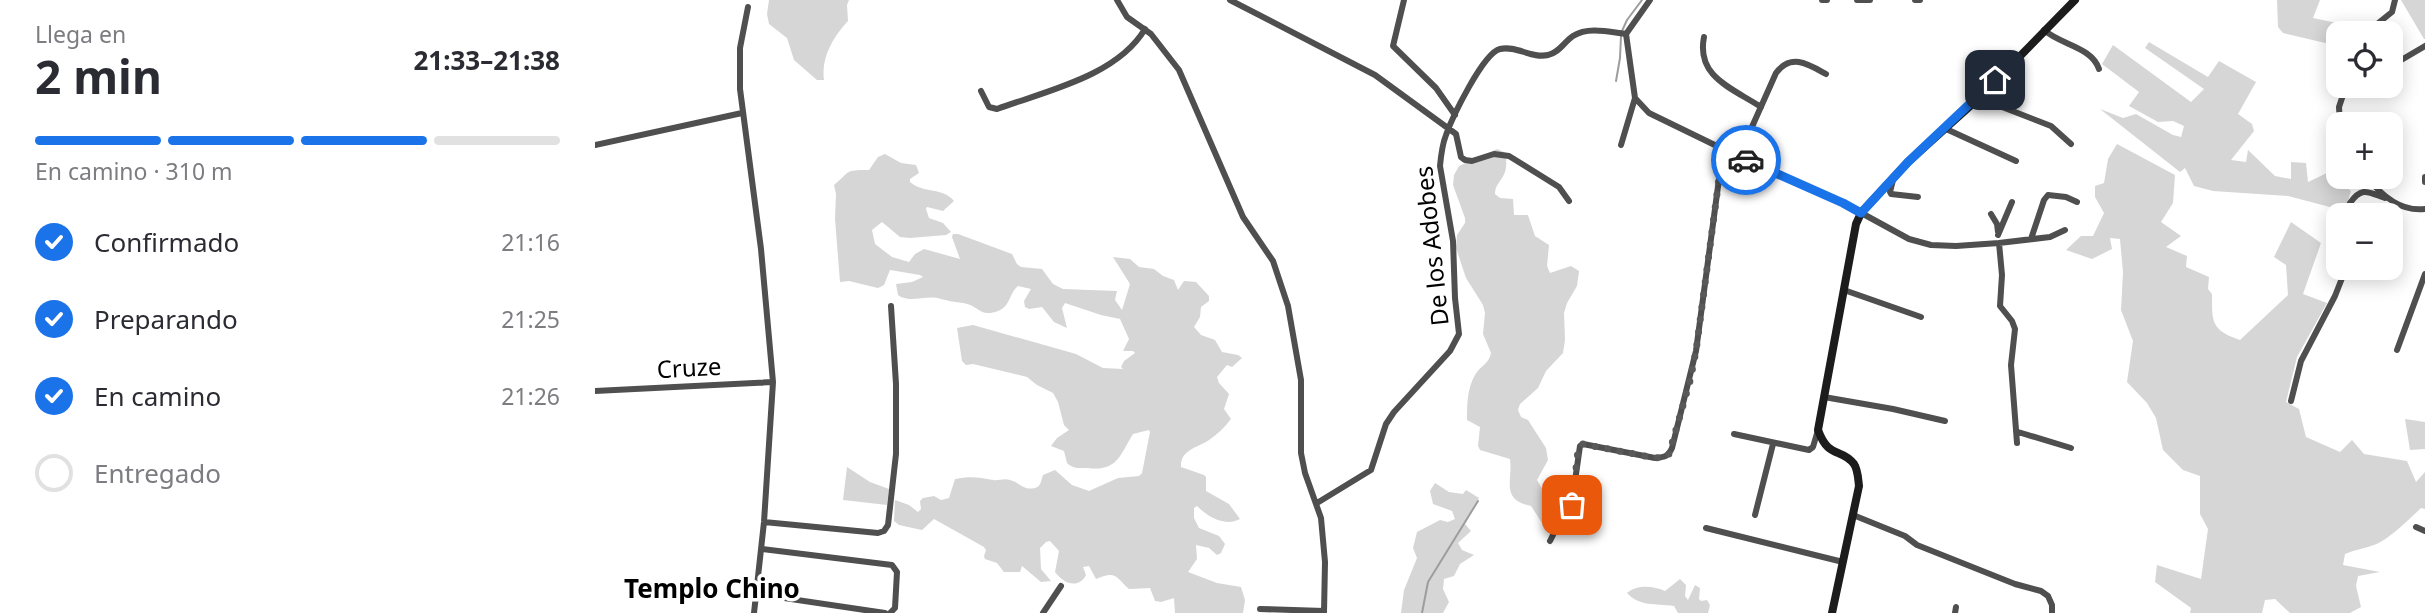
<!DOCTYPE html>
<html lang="es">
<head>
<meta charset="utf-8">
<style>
	body { margin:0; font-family:"Noto Sans",sans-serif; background:#f7f7f7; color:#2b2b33; height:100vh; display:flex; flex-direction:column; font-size:26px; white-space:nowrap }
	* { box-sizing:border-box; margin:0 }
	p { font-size:23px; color:#7c7c81 }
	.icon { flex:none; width:38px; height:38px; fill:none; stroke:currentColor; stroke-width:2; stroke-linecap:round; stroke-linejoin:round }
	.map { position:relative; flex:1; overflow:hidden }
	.panel { display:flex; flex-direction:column; background:#fff; width:595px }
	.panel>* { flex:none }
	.buttons { position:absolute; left:1731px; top:21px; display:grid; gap:14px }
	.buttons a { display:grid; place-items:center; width:77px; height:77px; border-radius:14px; background:#fff; box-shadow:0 4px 18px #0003; font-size:35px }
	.pin { position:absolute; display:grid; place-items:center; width:60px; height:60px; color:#fff; margin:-30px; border-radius:14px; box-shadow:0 4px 10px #0006 }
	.courier { position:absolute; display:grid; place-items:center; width:70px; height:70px; margin:-35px; border:5px solid #1a73e8; border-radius:50%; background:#fff; color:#222; box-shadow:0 2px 9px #0007 }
	.head em { font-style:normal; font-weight:700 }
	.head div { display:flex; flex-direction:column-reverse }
	.head { display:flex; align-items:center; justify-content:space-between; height:119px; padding:0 35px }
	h1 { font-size:46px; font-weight:700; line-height:52px }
	.bar { display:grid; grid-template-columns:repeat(4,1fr); gap:10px 7px; align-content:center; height:84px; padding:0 35px }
	.bar i { height:9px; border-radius:5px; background:#e1e1e2 }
	.bar .current { background:#1a73e8 }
	.bar p { grid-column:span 4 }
	ol { padding:0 35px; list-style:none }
	li { display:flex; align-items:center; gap:21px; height:77px }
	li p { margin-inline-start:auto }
	li .icon { padding:7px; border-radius:50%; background:#1a73e8; color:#fff; stroke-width:4 }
	li:last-child { color:#7c7c81 }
	li i { width:38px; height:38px; border:4px solid #e1e1e2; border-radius:50% }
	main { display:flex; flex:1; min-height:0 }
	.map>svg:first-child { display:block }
</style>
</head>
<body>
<main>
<section class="panel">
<div class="head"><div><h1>2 min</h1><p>Llega en</p></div><em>21:33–21:38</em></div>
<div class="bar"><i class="current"></i><i class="current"></i><i class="current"></i><i></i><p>En camino · 310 m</p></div>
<ol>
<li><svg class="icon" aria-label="check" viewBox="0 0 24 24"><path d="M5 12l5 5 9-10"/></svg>Confirmado<p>21:16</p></li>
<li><svg class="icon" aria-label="check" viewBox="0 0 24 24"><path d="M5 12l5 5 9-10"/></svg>Preparando<p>21:25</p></li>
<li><svg class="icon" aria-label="check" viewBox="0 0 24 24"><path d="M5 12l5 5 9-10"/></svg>En camino<p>21:26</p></li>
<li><i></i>Entregado</li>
</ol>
</section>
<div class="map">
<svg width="1830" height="613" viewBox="0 0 1830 613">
	<rect width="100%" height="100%" fill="#fff"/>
	<path fill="#d6d6d6" d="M174 0H254L252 5 253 21C238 37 226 58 229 80H222L199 60 192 38 174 24 172 14Z
		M1682 0H1725L1718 18 1766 28 1765 33H1743V46L1688 33 1683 27Z
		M1806 0H1830V39H1829Z
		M1554 42 1613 77 1624 61 1661 82 1643 114 1657 124 1659 131 1636 160 1651 162 1653 150 1680 176 1696 179V162L1711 163 1713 182 1732 173 1756 191 1750 211 1693 196 1618 191 1599 186 1590 168 1585 172 1505 109 1528 118 1541 114 1578 135 1586 137 1589 126 1578 121 1563 122 1534 106 1544 92 1507 64 1518 45 1596 102 1609 89 1550 48Z
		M1522 144 1580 175 1578 203 1566 222 1586 236 1571 247 1592 256 1591 267 1614 277 1613 289 1617 294C1617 322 1616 330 1645 340L1693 295 1691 265 1679 257 1696 222 1726 243 1708 294 1732 303 1702 357 1691 402 1704 409 1711 437 1745 452 1757 440 1769 454 1812 461 1821 482 1830 472V509L1826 508C1814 519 1792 542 1776 546 1767 549 1759 550 1750 554L1748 565 1785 572 1763 576 1761 586 1766 607 1755 613H1695L1680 599 1670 600 1667 613H1595L1596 608 1560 582 1562 565 1606 579 1613 529 1605 514V476L1588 470 1568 450 1561 418 1552 403 1532 382 1538 341 1526 310 1528 272 1525 239 1515 238 1517 249 1497 259 1471 250 1486 236H1498L1509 213 1500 197V186L1509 183 1513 159Z
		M902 149 911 153C911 159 912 166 910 172 907 181 900 184 900 194L905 198 918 199 919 215H933L940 236 954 245 952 266 955 273 976 266 984 271 982 286 972 303 969 313 970 340 968 353 951 371 943 388 925 404 923 410 926 417 933 420 951 448 953 460 942 480 956 504 976 525 975 531H966L949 526 936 506C905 499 918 481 915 459L885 450 883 446 885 427 872 420C872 404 872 389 880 375 885 366 894 364 896 353L888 334 890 313 888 305 871 278 861 248 862 235 870 223V218L858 185 859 175 864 166Z
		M290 154 306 163 321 165 324 173 315 179V182C329 194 348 187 359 201L348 211 332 207 331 209 334 218 348 223 356 232 351 235 315 238 305 237 287 222 277 230 280 244 297 257 314 262 320 254 329 249 365 259 357 237 358 234H363L417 254 422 264 426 267 447 269 458 284 468 289 522 291 520 300 527 310 535 284 518 257 535 259 544 267 559 269 568 276 579 280 583 290 589 281 601 282 614 296V301L606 307 605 317 599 327 606 335 620 340 627 352 643 355 647 358 637 367 632 365 622 377 624 383 634 394 629 409 636 419C630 427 623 434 614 440 602 448 585 450 586 467L609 475 611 477V491L634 504 645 519C630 527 613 517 602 506L599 508V518L604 528 624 536 630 544 626 553 622 555 614 548 601 545 602 559 593 572 622 583 646 587 650 600 648 613H580L579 598 566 602 560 601 555 588 534 589C521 577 521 570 501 579L494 566 488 567 491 575C483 590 468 583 460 572L464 551 455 541 451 542 445 548 446 569 456 581 446 582 427 566 425 572H409L402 563 390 559 389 556 391 550 389 547 339 519 327 530 304 525 299 521 300 500 314 505 323 512 326 509 325 501 328 498 339 496 346 500 354 498 360 479C374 476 384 477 398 480 403 481 409 478 415 480 424 482 428 491 440 488 446 487 446 480 448 475L460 470 477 485 494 491 523 478 544 476 547 473 555 432 554 430 538 434C525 455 522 472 493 468 484 468 478 469 472 463L469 451 456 446 462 438 474 430 469 425 463 402 458 393 442 385 432 377 378 364 371 365 367 361 362 328 378 325 481 354 508 368 528 369 526 367 529 361 540 353 538 351H528L534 339 525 319 506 315 470 303 467 308 472 328 459 322 447 307 434 309 430 307 429 301 436 289 423 286C414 293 416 306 403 311 384 318 384 305 368 303 359 302 354 301 346 299 332 294 314 304 303 295L301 284 317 282 328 277 325 275 295 270 289 285 283 288 254 281 245 282 240 219 241 194 239 185C256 171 249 170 274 170L283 157Z
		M1810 419 1830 422V449L1815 450Z
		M252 467 275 482 294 489 292 505 248 500Z
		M840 483 854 492 868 494 871 490 884 498 870 524 876 531 863 543 867 550 879 555 865 564 859 576 849 579 848 589 854 602 848 613H806L809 590 822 558 818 548 822 532 845 520 853 522 860 519 857 511 838 504 835 491Z
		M1085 579 1091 585 1090 596 1093 600 1100 585 1105 588 1104 599 1106 601 1112 600 1115 605 1113 613H1083L1079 606C1060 603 1045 607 1032 593 1042 584 1059 586 1070 591Z"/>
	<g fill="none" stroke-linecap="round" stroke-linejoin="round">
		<path stroke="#9d9d9d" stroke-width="2" d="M1027 31 1032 20 1047 0
			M1021 81 1025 58 1026 36
			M827 613 833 582 883 501"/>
		<path stroke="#4f4f4f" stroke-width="6" d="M522 0 532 17 556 34 584 70 648 217 678 261 693 306 706 380V453L710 473 726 518 730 562 729 613
			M635 0 780 75 861 134 866 157 870 160 877 161 899 154 914 156 964 187 974 201
			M809 0 798 46 841 88 860 115
			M1227 0H1232
			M1262 0H1275
			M1320 0H1325
			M153 7 145 48V89L166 249 178 382 169 522 159 613
			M1449 30C1466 45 1497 47 1504 69
			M1771 33 1797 12 1800 0
			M1031 34 1040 98 1054 113 1128 149 1248 203 1314 239 1336 245 1361 246 1404 243 1407 275 1405 306 1417 321 1420 329 1416 365 1422 443
			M1031 34 1055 0
			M1109 37C1101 77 1137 88 1166 107
			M1796 66 1830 46
			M386 91 394 107 402 109C451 91 522 76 550 29
			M1748 94 1762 86
			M1384 98 1456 126 1476 144
			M1745 124 1744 107 1751 86
			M1349 128 1421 161
			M0 145 147 113
			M1026 145 1040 98
			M1144 156 1181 73C1196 53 1213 64 1231 74
			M1772 177C1786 195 1806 212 1830 209
			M1830 177V182
			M1298 180 1295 192 1296 194 1323 197
			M1396 214 1402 224 1403 232
			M1756 215 1755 203C1767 186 1773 192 1790 198
			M1403 235 1417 202
			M1436 239 1449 200 1453 195 1471 197 1482 202
			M1404 243 1455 237 1470 230
			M1249 290 1326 317
			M1802 350 1830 274
			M0 391 178 382
			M1229 397 1298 409 1350 421
			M1696 401 1706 361 1740 296 1751 268
			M1423 432 1476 448
			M1139 434 1214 450 1218 447 1223 430
			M722 503 776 470 791 424 799 412 855 351 864 334 860 298 858 241 845 166C846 155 847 145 851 135 857 118 888 53 905 49 921 45 937 59 953 55 964 53 969 42 978 36 993 26 1015 32 1031 34
			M1160 515 1178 444
			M1258 515 1310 536 1322 545 1420 584 1446 591 1453 596 1457 605V613
			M169 522 283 533 289 531 293 525 301 454V384L296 306
			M1821 527 1830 531
			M1111 528 1248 562
			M955 541 961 529 974 523 985 446 988 444 1060 458C1069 457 1073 457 1077 448L1101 351 1128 149
			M167 549 297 565 302 572 300 608 295 613
			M162 594 290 613
			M665 609 729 611
			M448 613 466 586
			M1360 613 1361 607"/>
		<path stroke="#1c1c1c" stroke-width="8" d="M1237 613 1264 486C1263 478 1263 470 1259 464 1246 447 1234 460 1223 430L1261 224 1266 213 1313 162 1384 98 1480 0"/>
	</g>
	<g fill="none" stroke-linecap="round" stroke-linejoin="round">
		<path stroke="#595959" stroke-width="7" stroke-dasharray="0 12.6" d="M977 505 983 450 988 444 1060 458 1069 457 1074 454 1095 381 1101 351 1128 149 1151 160"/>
		<path stroke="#1a73e8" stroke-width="9" d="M1151 160 1248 203 1266 213 1313 162 1400 80"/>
	</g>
	<g text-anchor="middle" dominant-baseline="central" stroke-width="7" stroke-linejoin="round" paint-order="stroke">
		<g font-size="24" fill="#000" stroke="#fff">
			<text transform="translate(836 246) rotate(-96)">De los Adobes</text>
			<text transform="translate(94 367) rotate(-3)">Cruze</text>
		</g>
		<g font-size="26" font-weight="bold" fill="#000" stroke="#fff">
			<text x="117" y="588">Templo Chino</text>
		</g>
	</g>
</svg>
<div class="buttons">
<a><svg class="icon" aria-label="locate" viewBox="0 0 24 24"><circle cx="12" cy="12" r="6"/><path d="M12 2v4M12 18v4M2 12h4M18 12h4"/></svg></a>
<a>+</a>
<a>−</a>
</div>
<div class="pin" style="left:977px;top:505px;background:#ea580c"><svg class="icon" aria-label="bag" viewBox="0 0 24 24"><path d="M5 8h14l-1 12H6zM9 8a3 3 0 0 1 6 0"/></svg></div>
<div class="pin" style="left:1400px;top:80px;background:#1f2937"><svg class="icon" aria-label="home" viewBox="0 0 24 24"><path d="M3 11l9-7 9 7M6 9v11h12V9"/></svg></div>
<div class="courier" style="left:1151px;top:160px"><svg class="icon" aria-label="car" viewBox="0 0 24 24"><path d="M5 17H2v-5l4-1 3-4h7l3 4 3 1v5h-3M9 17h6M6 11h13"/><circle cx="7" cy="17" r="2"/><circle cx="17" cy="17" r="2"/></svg></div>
</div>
</main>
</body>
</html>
